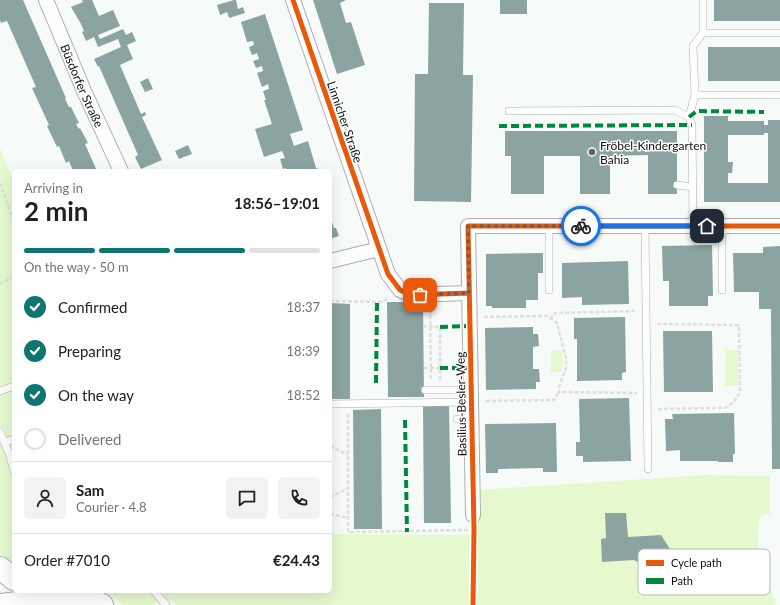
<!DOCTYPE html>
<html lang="en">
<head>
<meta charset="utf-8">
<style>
	body { margin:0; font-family:Lato,sans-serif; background:#f2f2f2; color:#202124; height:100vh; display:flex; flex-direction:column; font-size:15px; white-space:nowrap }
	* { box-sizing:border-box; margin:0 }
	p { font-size:13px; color:#757577 }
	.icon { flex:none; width:22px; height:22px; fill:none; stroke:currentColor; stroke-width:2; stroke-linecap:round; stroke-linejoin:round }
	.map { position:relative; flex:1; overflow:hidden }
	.sheet { position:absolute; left:12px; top:169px; width:320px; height:424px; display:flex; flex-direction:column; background:#fff; border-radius:6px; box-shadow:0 4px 16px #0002 }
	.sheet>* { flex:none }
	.pin { position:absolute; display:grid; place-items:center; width:34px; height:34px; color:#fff; margin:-17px; border-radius:8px; box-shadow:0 2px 6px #0006 }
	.courier { position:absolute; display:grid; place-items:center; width:40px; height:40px; margin:-20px; border:3px solid #1a73e8; border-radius:50%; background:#fff; color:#222; box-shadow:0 1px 5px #0007 }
	.head em { font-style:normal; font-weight:700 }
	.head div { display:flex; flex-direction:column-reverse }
	.head { display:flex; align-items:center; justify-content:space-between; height:68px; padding:0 12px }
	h1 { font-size:26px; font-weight:700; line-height:30px }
	.bar { display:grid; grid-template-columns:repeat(4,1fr); gap:6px 4px; align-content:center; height:48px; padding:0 12px }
	.bar i { height:5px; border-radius:3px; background:#e0e0e0 }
	.bar .current { background:#0f766e }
	.bar p { grid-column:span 4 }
	.line { display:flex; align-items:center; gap:10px; padding:0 12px; border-top:1px solid #e0e0e0 }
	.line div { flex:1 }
	.round { display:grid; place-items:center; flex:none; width:42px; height:42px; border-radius:6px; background:#f2f2f2 }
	ol { padding:0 12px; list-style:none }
	li { display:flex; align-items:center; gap:12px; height:44px }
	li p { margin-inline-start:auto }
	li .icon { padding:4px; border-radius:50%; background:#0f766e; color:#fff; stroke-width:4 }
	li:last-child { color:#757577 }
	li i { width:22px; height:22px; border:2px solid #e0e0e0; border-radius:50% }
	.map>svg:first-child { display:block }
</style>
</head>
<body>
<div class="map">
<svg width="780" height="605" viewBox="0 0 780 605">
	<rect width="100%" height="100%" fill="#f6faf8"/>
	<path fill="#e6f9ce" d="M0 148 14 181V568L0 552Z
		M551 350 562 351 563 360 562 372H551Z
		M726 350H738V386H725Z
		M706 475 770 476V514C764 514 762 514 759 520L758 549 776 605H176L173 600 154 603 155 605H123L105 591H330V534L478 535 477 490Z"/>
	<path fill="#8ca4a1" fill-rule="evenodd" d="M0 0H23L66 98 65 99 69 107H71L79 123 76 124 79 129 80 128 88 143 85 144 97 171H73L69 161 66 163 59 146 57 147 47 126 49 125 32 88 36 87 7 21 1 23 0 20Z
		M82 0H92L99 16 113 10 120 26 98 35 100 39 123 29 126 35 132 32 136 41 127 45 133 59 120 65 141 114 145 112 146 115 142 117 162 160 141 169 135 157 138 155 99 66 98 67 94 59 121 47 118 39 98 47 94 37 86 41 82 32 84 31 81 24 71 7 83 2Z
		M234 0H236L238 9 243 7 245 13 229 18 227 12 220 15 217 5Z
		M313 0H346L340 3 346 23 351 22 365 65 337 74Z
		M500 0H527V14H500Z
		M714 0H780V21H714Z
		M429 3H464L463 75H473L471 202 414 201 415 74H428Z
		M265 14 303 130 290 134 294 146 308 141 316 168H317L318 171H287L286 168 283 169 280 159 285 158 282 151 264 157 255 129 272 124 264 100H266L263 91 269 89 268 84 262 87 257 73 263 71 262 66 256 68 253 61 259 59 257 53 252 55 249 47 254 45 253 41 247 42 241 22Z
		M708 47H780V81H708Z
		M148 78 153 89 145 92 140 82Z
		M704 116H728V121H764V125H768V120H780V202H704ZM764 133H768V183H728V173H732L733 162H728V135H764Z
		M505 131H677V194H648V155L610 156V194H580V156H544V194H511V156H505Z
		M188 145 192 154 179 159 175 151Z
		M330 216 334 228H336L339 236 330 239Z
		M712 245 713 296H708V306H669V281H663L662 246Z
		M780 246V469H772L771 309H759V292H734L733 253H763V247Z
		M543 253V273H538V300H526V308H492V306H486V254Z
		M628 261 629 304 582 305V297L562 298V263Z
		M387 302H423L424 397H388Z
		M330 303 350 304V399H330Z
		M625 317 626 372 622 373V380L577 381V339H574V318Z
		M533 327V334H538L539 346 533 347V369H539L540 382H536V389L486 390 485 328Z
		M663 331H712L713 392H664Z
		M629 398 631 461 583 462V456H576V442H580L579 399Z
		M423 405H449L451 523H424Z
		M381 409 382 529H354L353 410Z
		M734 413 735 454H733V462H718V461H680V450L666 451 665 419H673L672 414Z
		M556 423 557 472H543V468L498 469V473H486L485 424Z
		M605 513H626L628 537 661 535 683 569 667 579 660 569 656 572 634 560 602 562 601 539 606 538Z"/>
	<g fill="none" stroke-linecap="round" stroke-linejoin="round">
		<defs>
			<path id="service" d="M703 33H780
				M695 95H780
				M509 111 675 110 689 117 692 125 693 226
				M689 117 695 95 693 46 703 33V0
				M677 185 693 187
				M549 226V290
				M645 226 648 469
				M722 290V226
				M425 390H471
				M0 391 14 386
				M330 404 471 402
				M457 419H471
				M0 432 9 453 14 471
				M5 442 14 439
				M154 591 166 605"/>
			<g id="minor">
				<path id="s1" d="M46 0 84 91 121 171"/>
				<path d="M293 0 388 274 400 290 411 295 469 293"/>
				<path d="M330 261 379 249"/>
				<path d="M473 515 468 226H780"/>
			</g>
			<path id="primary" d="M1 605 75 596 93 600 102 605"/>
			<path id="trunk" d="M0 568 14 579
				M49 591 75 596"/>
		</defs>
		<use href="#service" stroke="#acafae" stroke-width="8"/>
		<use href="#minor" stroke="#acafae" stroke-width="16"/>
		<use href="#primary" stroke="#acafae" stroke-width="24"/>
		<use href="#trunk" stroke="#acafae" stroke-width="24"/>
		<path stroke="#dee0df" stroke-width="2.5" stroke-dasharray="4 2" stroke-linecap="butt" d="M0 183 14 222
			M0 284 14 276
			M330 301 379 302 384 301 388 298
			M430 309 431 380
			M484 317 547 316 557 323 566 358V368L559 387V392L637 393
			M550 319 555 313 636 311
			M657 324 739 325 740 391C736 400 733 404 724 408L658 409
			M423 326 440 327V380
			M424 368H440
			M486 401 554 400 559 392
			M348 414V532L469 530
			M330 446 348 455
			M330 497 348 489
			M330 514 348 518"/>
		<use href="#service" stroke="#fefefe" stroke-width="7"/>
		<use href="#minor" stroke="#fefefe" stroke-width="14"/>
		<use href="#primary" stroke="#fefefe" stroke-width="22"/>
		<use href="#trunk" stroke="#fefefe" stroke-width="22"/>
		<path stroke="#00873e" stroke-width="4" stroke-dasharray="8 4" stroke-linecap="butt" d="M689 117 697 111 764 112
			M499 126 692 125
			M440 327 470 326
			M440 368H470
			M376 383 377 302
			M405 420 407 532"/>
		<defs>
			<path id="cycleway" d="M293 0 388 274 400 290 411 295 469 293
				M473 605 474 530 468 226H780"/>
		</defs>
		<use href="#cycleway" stroke="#fff" stroke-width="8"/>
		<use href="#cycleway" stroke="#e8590c" stroke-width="5"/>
	</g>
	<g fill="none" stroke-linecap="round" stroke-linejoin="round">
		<path stroke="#5f6261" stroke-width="4" stroke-dasharray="0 7.2" d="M420 295 469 293 468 226H581"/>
		<path stroke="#1a73e8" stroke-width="5" d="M581 226H707"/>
	</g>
	<circle fill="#5f6261" stroke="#fff" stroke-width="1.5" cx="592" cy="152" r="4"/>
	<g text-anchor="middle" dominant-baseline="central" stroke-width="3" stroke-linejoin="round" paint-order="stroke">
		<g font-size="12" fill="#0e100f" stroke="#fff">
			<text stroke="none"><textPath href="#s1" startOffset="93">Büsdorfer Straße</textPath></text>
			<text transform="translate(345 122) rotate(71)">Linnicher Straße</text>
			<text transform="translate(461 404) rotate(-91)">Basilius-Besler-Weg</text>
		</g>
		<g font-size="12" fill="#0e100f" stroke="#fff" text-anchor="start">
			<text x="600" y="145">Fröbel-Kindergarten<tspan x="600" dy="14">Bahia</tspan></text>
		</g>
	</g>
	<rect x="638" y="549" width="132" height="46" rx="6" fill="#fff" stroke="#b7b7b7" stroke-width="1"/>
	<rect x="646" y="560" width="18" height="6" fill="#e8590c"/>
	<rect x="646" y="578" width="18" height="6" fill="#00873e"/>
	<g font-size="11" fill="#0e100f">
		<text x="671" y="567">Cycle path</text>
		<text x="671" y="585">Path</text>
	</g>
</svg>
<div class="pin" style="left:420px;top:295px;background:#ea580c"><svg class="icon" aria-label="bag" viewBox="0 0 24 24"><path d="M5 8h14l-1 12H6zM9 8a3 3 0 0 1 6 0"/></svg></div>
<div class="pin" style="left:707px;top:226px;background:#1f2937"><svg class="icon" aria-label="home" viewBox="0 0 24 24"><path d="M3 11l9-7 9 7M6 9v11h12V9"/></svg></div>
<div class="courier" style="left:581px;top:226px"><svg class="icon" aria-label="bike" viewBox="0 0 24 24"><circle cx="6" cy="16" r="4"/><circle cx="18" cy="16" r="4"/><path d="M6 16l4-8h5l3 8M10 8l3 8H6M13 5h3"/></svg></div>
<section class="sheet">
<div class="head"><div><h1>2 min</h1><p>Arriving in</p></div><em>18:56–19:01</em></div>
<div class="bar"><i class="current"></i><i class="current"></i><i class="current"></i><i></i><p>On the way · 50 m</p></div>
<ol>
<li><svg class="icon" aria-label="check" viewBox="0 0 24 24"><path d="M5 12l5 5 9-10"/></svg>Confirmed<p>18:37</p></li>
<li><svg class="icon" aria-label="check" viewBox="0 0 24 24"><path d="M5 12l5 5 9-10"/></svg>Preparing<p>18:39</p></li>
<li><svg class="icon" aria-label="check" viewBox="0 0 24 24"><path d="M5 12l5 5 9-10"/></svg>On the way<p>18:52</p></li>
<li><i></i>Delivered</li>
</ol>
<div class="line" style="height:72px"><a class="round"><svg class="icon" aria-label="person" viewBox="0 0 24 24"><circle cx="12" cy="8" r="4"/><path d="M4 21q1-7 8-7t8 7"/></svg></a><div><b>Sam</b><p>Courier · 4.8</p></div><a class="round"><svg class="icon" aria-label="chat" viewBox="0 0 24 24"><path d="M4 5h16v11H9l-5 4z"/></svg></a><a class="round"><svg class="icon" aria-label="phone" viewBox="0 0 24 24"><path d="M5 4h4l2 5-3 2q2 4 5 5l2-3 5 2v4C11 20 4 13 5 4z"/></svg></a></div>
<div class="line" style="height:52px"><div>Order #7010</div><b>€24.43</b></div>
</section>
</div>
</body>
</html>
